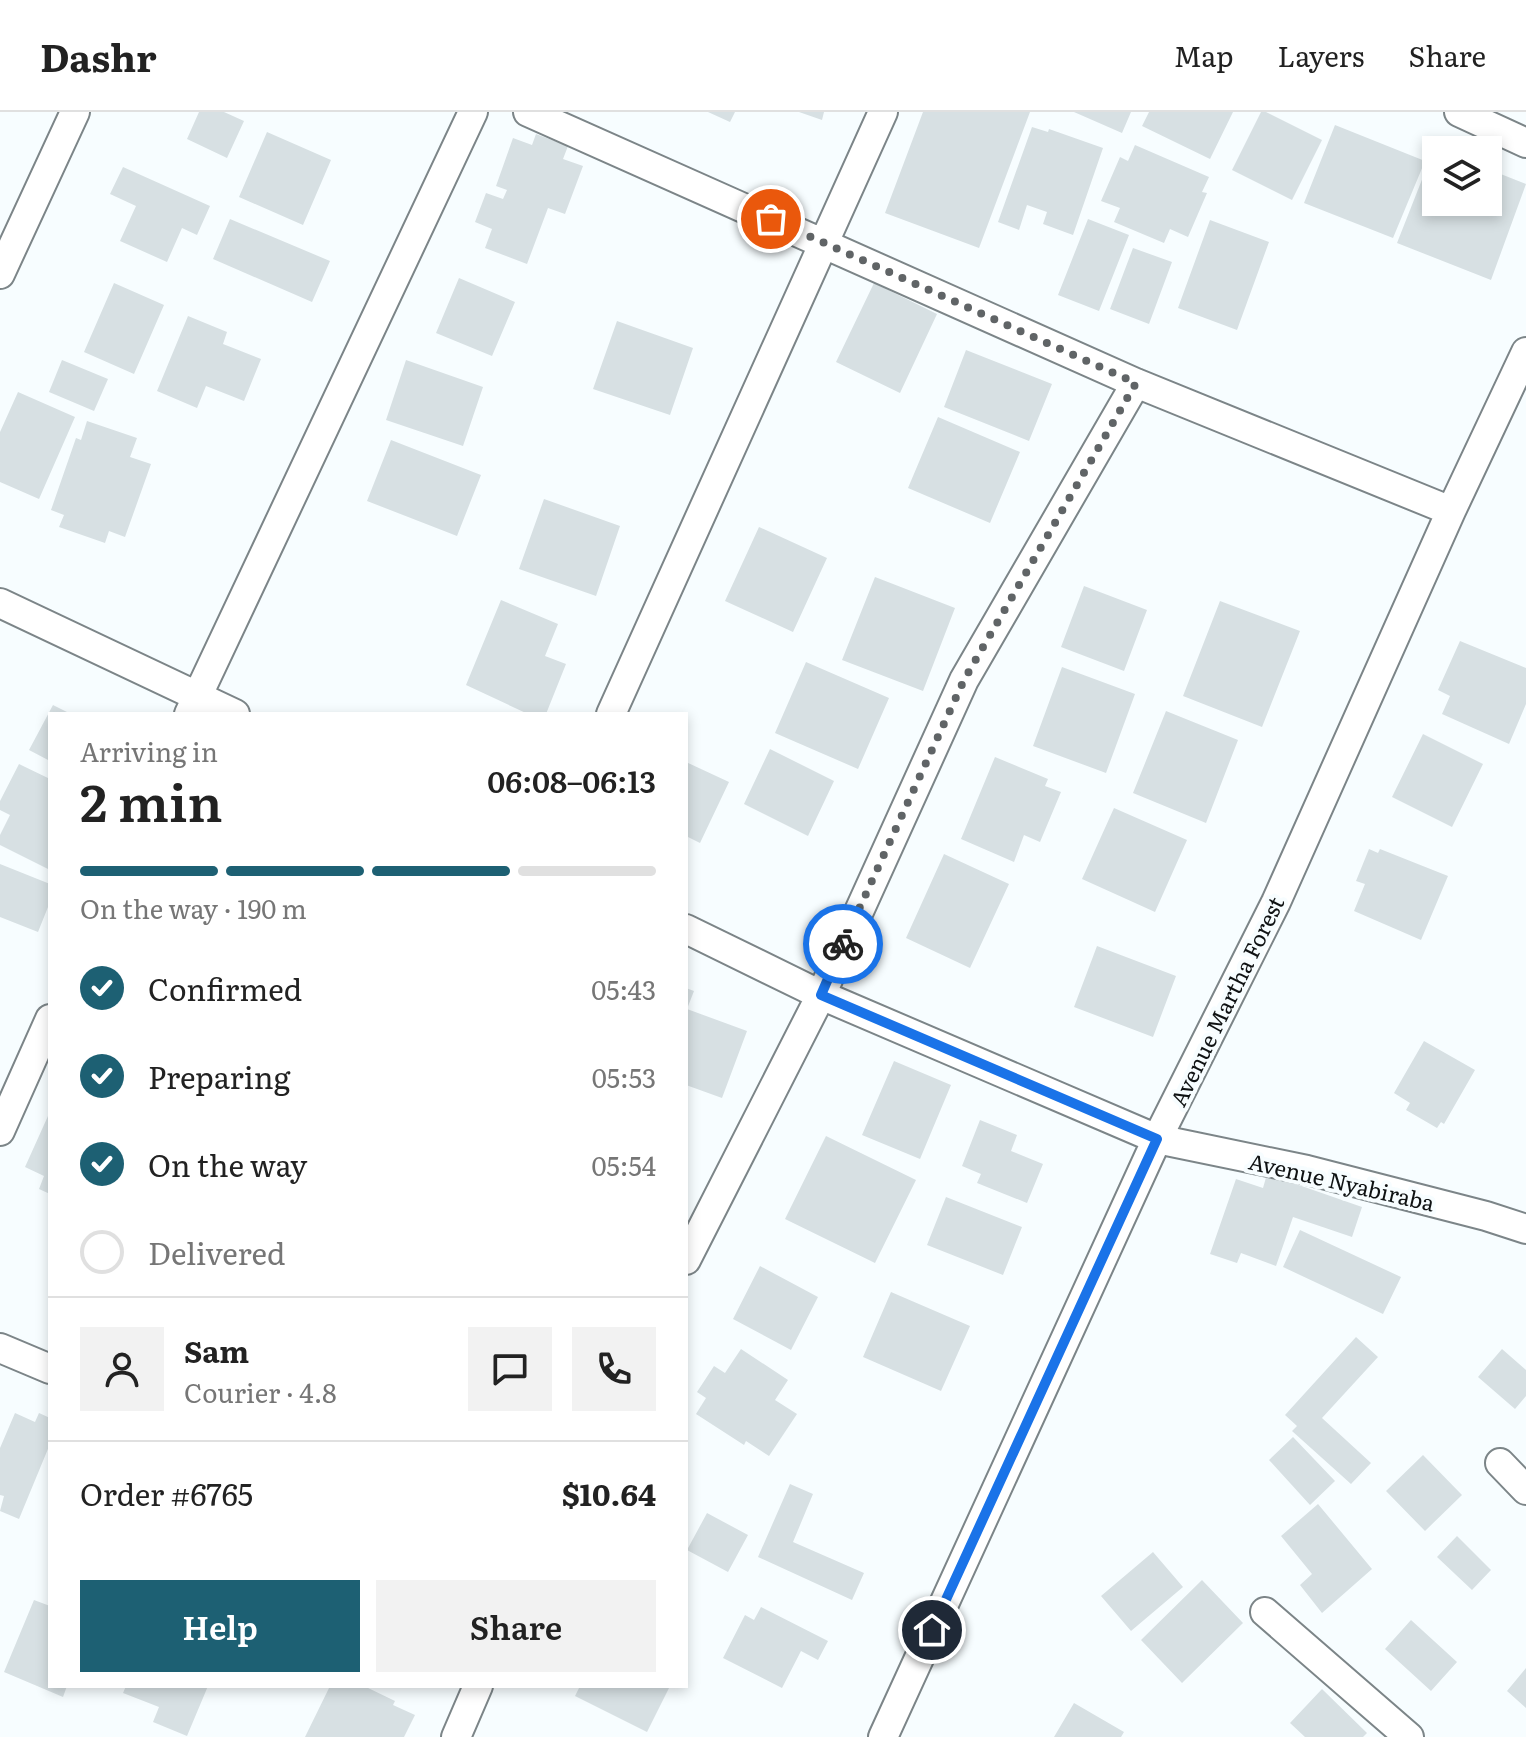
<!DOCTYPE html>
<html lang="en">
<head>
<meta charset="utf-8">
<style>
	body { margin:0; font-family:Literata,serif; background:#f2f2f2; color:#222; height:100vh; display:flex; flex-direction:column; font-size:30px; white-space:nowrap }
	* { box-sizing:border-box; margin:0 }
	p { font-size:26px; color:#767676 }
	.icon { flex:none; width:44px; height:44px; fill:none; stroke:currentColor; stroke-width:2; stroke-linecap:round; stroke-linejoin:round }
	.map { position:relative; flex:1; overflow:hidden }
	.details { position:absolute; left:48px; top:600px; width:640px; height:976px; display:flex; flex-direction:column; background:#fff; border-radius:0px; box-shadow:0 4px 12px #0003 }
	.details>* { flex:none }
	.controls { position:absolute; left:1422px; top:24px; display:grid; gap:16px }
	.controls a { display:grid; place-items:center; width:80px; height:80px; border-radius:0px; background:#fff; box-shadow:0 4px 12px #0003; font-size:40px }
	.pin { position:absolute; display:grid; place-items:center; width:68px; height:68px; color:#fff; margin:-34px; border:4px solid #fff; border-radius:50%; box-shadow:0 2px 8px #0007 }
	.courier { position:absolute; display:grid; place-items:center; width:80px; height:80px; margin:-40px; border:6px solid #1a73e8; border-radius:50%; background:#fff; color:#222; box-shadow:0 2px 10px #0007 }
	.headline em { font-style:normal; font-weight:600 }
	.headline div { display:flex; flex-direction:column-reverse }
	.headline { display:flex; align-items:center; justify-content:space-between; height:136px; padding:0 32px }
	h1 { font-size:52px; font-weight:600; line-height:60px }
	.bar { display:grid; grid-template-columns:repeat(4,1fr); gap:12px 8px; align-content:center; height:96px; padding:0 32px }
	.bar i { height:10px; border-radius:6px; background:#e0e0e0 }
	.bar .selected { background:#1d6073 }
	.bar p { grid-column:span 4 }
	.line { display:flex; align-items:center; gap:20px; padding:0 32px; border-top:2px solid #e0e0e0 }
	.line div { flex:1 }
	.round { display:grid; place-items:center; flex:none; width:84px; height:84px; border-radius:0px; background:#f2f2f2 }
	ol { padding:0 32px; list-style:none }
	li { display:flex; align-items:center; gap:24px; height:88px }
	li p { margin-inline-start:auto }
	li .icon { padding:8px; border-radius:50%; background:#1d6073; color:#fff; stroke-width:4 }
	li:last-child { color:#767676 }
	li i { width:44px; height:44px; border:4px solid #e0e0e0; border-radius:50% }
	.action { display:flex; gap:16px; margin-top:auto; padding:16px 32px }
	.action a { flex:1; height:92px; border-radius:0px; background:#1d6073; color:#fff; font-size:32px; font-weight:600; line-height:92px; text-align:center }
	.action a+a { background:#f2f2f2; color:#222 }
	header { display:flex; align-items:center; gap:48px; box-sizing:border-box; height:112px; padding:0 40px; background:#fff; border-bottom:2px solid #e0e0e0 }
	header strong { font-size:38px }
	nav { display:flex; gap:44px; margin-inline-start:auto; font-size:28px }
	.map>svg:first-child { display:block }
</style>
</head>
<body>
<header>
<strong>Dashr</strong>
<nav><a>Map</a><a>Layers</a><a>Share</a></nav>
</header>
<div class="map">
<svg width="1526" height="1625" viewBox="0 0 1526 1625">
	<rect width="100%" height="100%" fill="#f7fdff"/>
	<path fill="#d7e0e3" d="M199 0H224L244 9 227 46 187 27Z
		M708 0H735L730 10Z
		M799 0H824L822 8Z
		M923 0H1030L979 136 885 101Z
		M1074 0H1131L1122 21Z
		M1149 0H1233L1210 47 1142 14Z
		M1261 0H1266L1322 28 1292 88 1232 58Z
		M1335 13 1425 49 1393 126 1304 91Z
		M1032 15 1048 20 1049 17 1103 36 1073 123 1043 112 1047 100 1027 93 1019 118 998 110Z
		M267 20 331 48 303 113 239 85Z
		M536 22 568 34 563 47 583 54 565 102 548 96 527 152 485 136 492 117 475 110 486 81 503 87 507 78 496 74 513 26 532 33Z
		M1436 32V90H1488V57L1526 72 1491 168 1397 131Z
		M1135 33 1209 65 1202 80 1207 81 1188 125 1170 117 1164 131 1114 110 1120 96 1101 89 1120 45 1128 49Z
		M123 55 210 94 197 123 182 116 167 150 120 129 136 94 110 82Z
		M230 107 330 149 312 190 213 147Z
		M1088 107 1129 123 1099 199 1058 183Z
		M1210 108 1269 130 1237 218 1178 196Z
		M1133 136 1172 150 1149 212 1110 197Z
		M459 166 515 190 492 244 436 221Z
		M114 171 164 193 134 262 84 240Z
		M874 171 937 202 900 281 836 250Z
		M188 204 227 220 223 232 261 247 244 289 206 274 197 296 157 279Z
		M617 209 693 236 670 303 593 277Z
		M966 238 1052 272 1029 329 944 295Z
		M62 248 108 267 94 299 49 280Z
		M406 248 483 275 463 334 386 308Z
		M18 280 75 305 39 387 0 370V320Z
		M938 305 1020 340 990 411 908 376Z
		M87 309 137 326 130 345 151 352 125 425 109 419 105 431 59 415 64 403 51 398 76 326 81 328Z
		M391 328 481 363 457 424 367 389Z
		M544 387 620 414 596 484 519 457Z
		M759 415 827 446 793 520 725 489Z
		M875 465 955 496 923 579 842 548Z
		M1084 474 1147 498 1124 559 1061 535Z
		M501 488 558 512 545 544 566 552 546 602H528L466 573Z
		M1220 489 1300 519 1262 615 1183 584Z
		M1460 529 1526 556V592L1509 632 1442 602 1450 584 1438 578Z
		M806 550 889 586 858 657 775 621Z
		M1062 555 1135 582 1106 661 1033 634Z
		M53 593 71 602H50V649L29 638Z
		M1166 599 1238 628 1206 711 1133 681Z
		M1423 622 1483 652 1452 715 1392 685Z
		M770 637 834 669 808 724 744 692Z
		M995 645 1048 667 1045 674 1061 680 1040 730 1024 723 1014 750 961 727Z
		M686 650 729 670 700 731 686 724Z
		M19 652 50 667 48 757 0 733V723L10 703 0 698V689Z
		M1114 696 1187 728 1155 800 1082 767Z
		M1369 737 1378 741 1380 737 1448 764 1421 828 1354 799 1365 772 1356 769Z
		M944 742 1009 772 970 856 906 826Z
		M0 752 50 772V790L38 820 0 805Z
		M1097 834 1176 864 1153 925 1074 895Z
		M686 876 694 879 687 897 747 919 722 986 686 973Z
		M1424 929 1475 958 1444 1012 1441 1010 1437 1016 1406 998 1410 991 1394 981Z
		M894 949 951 973 920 1047 862 1023Z
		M48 1004 50 1005V1082L39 1077 44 1064 25 1055Z
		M980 1008 1017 1023 1011 1039 1043 1052 1027 1091 977 1071 981 1062 962 1054Z
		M826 1024 916 1068 875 1151 785 1107Z
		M1267 1062 1362 1095 1352 1125 1293 1105 1276 1154 1241 1141 1237 1151 1210 1142 1236 1067 1263 1076Z
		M946 1085 1022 1115 1003 1163 927 1133Z
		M1300 1118 1401 1165 1383 1202 1283 1155Z
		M760 1154 818 1185 791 1238 733 1207Z
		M891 1180 970 1214 941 1279 863 1245Z
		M1356 1225 1378 1245 1322 1306 1371 1351 1351 1372 1292 1319 1297 1314 1285 1303Z
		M741 1237 788 1268 775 1288 797 1302 769 1344 746 1329 744 1333 696 1302 706 1286 697 1280 714 1254 725 1261Z
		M1502 1237 1526 1258V1284L1515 1297 1478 1265Z
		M15 1301 35 1310 39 1301 50 1306V1332L19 1407 0 1399 4 1384 0 1383V1336Z
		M1293 1325 1335 1369 1310 1393 1269 1348Z
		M1423 1343 1462 1383 1425 1419 1386 1379Z
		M790 1372 813 1382 793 1430 864 1461 852 1488 758 1445Z
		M1318 1392 1372 1457 1322 1501 1300 1473 1312 1462 1281 1424Z
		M707 1401 748 1423 728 1460 687 1438Z
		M1457 1424 1491 1458 1472 1478 1437 1445Z
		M1153 1440 1183 1475 1131 1519 1101 1484Z
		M1202 1468 1243 1511 1182 1571 1141 1528Z
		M34 1488 50 1494V1574H67L63 1585 4 1560Z
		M761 1495 828 1529 818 1548 801 1539 782 1576 723 1546 745 1503 754 1508Z
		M1411 1508 1457 1550 1431 1579 1385 1537Z
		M1526 1556V1596L1507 1579Z
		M126 1574H208L187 1624 153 1610 159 1595 123 1581Z
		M330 1574H364L395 1589 393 1593 415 1603 404 1625H305Z
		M580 1574H670L647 1620 575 1584Z
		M1322 1577 1367 1621 1363 1625H1305L1290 1611Z
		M1074 1591 1124 1620 1121 1625H1054Z"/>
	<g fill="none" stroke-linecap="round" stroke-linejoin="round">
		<defs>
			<path id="minor" d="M528 0 1136 271 1451 399
				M1459 0 1526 31
				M0 162 75 0
				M0 491 235 602
				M189 602 473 0
				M611 602 883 0
				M686 817 821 883 1157 1027 1307 1058 1486 1104 1526 1117
				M0 1019 50 907
				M686 1148 821 883 964 568 1136 271
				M0 1236 50 1257
				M1500 1351 1526 1378
				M1265 1500 1409 1625
				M456 1625 478 1574
				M883 1625 1157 1027 1276 790 1451 399 1526 240"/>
		</defs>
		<use href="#minor" stroke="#7c8588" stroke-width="32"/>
		<use href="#minor" stroke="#fff" stroke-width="28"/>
	</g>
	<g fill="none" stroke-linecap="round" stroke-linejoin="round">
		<path stroke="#606466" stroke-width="8" stroke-dasharray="0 14.4" d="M771 107 1136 271 964 568 843 832"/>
		<path stroke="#1a73e8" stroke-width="10" d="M843 832 821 883 1157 1027 932 1518"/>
	</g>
	<g text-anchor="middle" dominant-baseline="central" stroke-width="8" stroke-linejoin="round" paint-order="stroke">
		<g font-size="22" fill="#0f1213" stroke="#f7fdff">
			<text transform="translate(1226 889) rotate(-64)">Avenue Martha Forest</text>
			<text transform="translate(1342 1069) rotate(13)">Avenue Nyabiraba</text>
		</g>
	</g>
</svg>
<div class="controls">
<a><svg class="icon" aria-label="layers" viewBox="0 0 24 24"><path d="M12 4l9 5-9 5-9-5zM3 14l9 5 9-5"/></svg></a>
</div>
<div class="pin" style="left:771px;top:107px;background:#ea580c"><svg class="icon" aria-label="bag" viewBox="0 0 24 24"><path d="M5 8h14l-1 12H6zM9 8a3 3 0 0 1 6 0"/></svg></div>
<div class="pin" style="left:932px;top:1518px;background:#1f2937"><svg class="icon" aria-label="home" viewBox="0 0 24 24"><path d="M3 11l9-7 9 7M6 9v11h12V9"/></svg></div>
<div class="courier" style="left:843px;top:832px"><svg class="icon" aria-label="bike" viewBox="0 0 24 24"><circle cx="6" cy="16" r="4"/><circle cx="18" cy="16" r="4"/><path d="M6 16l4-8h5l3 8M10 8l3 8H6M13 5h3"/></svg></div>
<section class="details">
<div class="headline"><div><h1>2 min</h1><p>Arriving in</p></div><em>06:08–06:13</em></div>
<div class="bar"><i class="selected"></i><i class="selected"></i><i class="selected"></i><i></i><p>On the way · 190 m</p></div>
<ol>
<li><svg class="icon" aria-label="check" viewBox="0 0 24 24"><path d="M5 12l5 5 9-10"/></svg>Confirmed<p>05:43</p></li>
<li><svg class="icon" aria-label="check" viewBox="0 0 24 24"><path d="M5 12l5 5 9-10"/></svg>Preparing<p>05:53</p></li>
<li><svg class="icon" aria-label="check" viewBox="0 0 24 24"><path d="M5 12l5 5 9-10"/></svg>On the way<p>05:54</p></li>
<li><i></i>Delivered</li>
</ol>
<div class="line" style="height:144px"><a class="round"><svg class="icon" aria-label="person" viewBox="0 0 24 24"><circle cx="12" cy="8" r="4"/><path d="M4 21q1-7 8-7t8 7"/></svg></a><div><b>Sam</b><p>Courier · 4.8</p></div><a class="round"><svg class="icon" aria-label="chat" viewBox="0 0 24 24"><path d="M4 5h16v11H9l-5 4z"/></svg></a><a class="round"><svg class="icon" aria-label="phone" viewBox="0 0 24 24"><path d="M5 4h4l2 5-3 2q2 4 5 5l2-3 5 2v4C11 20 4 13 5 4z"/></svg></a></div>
<div class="line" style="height:104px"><div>Order #6765</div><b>$10.64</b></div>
<div class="action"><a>Help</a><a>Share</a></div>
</section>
</div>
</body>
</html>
